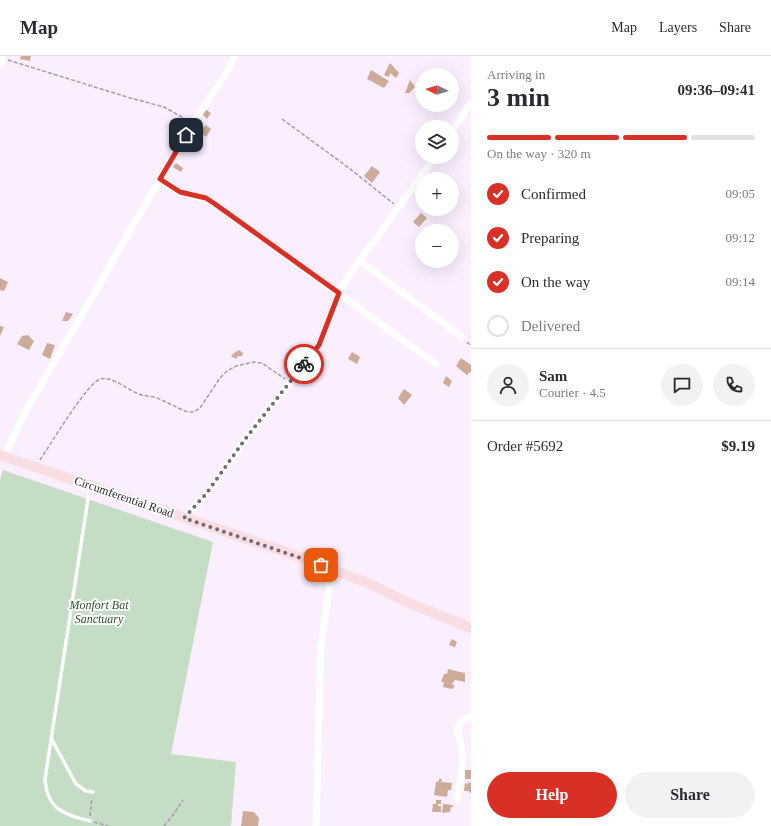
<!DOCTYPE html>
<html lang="en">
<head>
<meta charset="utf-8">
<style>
	body { margin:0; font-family:Georgia,serif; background:#f2f2f3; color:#2b2b33; height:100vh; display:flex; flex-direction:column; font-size:15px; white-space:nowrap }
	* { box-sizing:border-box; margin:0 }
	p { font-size:13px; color:#7c7c81 }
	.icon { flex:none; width:22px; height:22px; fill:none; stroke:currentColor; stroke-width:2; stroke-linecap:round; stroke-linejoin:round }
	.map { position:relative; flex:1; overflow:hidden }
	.sheet { display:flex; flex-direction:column; background:#fff; width:300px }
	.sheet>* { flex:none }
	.needle { width:26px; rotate:275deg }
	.fabs { position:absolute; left:415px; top:12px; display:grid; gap:8px }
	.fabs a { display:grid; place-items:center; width:44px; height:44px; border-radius:50%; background:#fff; box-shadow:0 4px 16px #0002; font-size:20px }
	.pin { position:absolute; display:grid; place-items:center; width:34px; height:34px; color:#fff; margin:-17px; border-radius:8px; box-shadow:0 2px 6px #0006 }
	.courier { position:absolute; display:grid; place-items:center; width:40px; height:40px; margin:-20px; border:3px solid #d93025; border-radius:50%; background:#fff; color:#222; box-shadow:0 1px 5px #0007 }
	.overview em { font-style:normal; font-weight:700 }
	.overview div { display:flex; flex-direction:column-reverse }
	.overview { display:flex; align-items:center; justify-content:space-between; height:68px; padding:0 16px }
	h1 { font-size:26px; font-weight:700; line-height:30px }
	.bar { display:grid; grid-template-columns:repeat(4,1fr); gap:6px 4px; align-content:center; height:48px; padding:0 16px }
	.bar i { height:5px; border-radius:3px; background:#e1e1e2 }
	.bar .active { background:#d93025 }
	.bar p { grid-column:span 4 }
	.line { display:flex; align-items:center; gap:10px; padding:0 16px; border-top:1px solid #e1e1e2 }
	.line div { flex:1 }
	.round { display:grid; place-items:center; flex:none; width:42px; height:42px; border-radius:21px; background:#f2f2f3 }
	ol { padding:0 16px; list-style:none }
	li { display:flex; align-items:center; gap:12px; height:44px }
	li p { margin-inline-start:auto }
	li .icon { padding:4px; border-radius:50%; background:#d93025; color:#fff; stroke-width:4 }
	li:last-child { color:#7c7c81 }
	li i { width:22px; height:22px; border:2px solid #e1e1e2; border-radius:50% }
	.primary-button { display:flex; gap:8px; margin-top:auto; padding:8px 16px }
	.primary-button a { flex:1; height:46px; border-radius:24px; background:#d93025; color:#fff; font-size:16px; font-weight:700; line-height:46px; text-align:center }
	.primary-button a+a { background:#f2f2f3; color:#2b2b33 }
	header { display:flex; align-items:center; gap:24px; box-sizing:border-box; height:56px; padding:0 20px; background:#fff; border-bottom:1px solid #e1e1e2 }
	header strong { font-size:19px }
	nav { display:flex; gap:22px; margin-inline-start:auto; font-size:14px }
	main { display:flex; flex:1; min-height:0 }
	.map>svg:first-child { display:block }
</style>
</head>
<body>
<header>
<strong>Map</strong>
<nav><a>Map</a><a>Layers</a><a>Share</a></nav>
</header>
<main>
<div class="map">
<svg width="471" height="770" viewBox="0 0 471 770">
	<rect width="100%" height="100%" fill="#faeeff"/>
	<path fill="#c6ddc5" d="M3 414 213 486 171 698 236 706 231 770H0V424Z"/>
	<path fill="#ccac98" d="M21 0H31L30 5 20 3Z
		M390 7 399 17 396 22 390 17 389 21 384 19Z
		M371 14 389 25 384 32 367 23Z
		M410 24 415 31 409 37H405Z
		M205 53 211 57 207 63 202 58Z
		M206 69 211 73 206 81 198 75Z
		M176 107 183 112 181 116 173 111Z
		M372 110 380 116 372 127 364 120Z
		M421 157 427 162 419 171 413 166Z
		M0 222 8 226 4 235 0 234Z
		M66 256 73 258 68 265H62Z
		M0 270 4 271 0 280Z
		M28 279 34 285 29 294 17 288 22 280Z
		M47 287 55 289 50 303 42 299Z
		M239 294 243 297 242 300H238L236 303 231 300 234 297Z
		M352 296 360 301 357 308 348 303Z
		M461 302 471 309V315L467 319 456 310Z
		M446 320 452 325 449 331 443 327Z
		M404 333 412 339 404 349 398 342Z
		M452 583 457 586 455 591 449 589Z
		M448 613 465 617V626L455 624 452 628 455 630 452 633 443 631 444 626H441L444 618H447Z
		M465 714H471V723H465Z
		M439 723H442L441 726 452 727 451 734H448L447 741 434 739 436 726 439 725Z
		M468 726 471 727V737L469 736V735H464L465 727 468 728Z
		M436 744H441V748H438V750H441V756H432L433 748H436Z
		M443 748 453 749V751H451L450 756 442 757Z
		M243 755 254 756 259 762 258 770H241Z"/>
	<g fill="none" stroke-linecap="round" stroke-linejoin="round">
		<path stroke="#a59ba9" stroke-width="1.5" stroke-dasharray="4 2" stroke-linecap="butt" d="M8 4 127 41 164 51 187 64
			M282 63 349 112 394 148
			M467 286 471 290
			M40 404C49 391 87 327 100 323 114 320 127 334 139 338 144 340 149 340 154 341 166 345 176 352 188 356H194L200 352 220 322 227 315 236 310 254 306 262 307 285 323
			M90 760 92 742
			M94 766 108 770
			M164 770 173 759 183 744"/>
		<path stroke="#fff" stroke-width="3.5" d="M51 682 76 728 86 735 93 736
			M90 765C64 758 47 754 45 723L90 430"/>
		<path stroke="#fff" stroke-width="7" d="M0 8 3 0
			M452 75 471 47
			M160 123 180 136 206 143 215 148 436 308
			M360 205 462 281
			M4 401 25 356 87 250 129 176 197 61 224 21 235 0
			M184 462 206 438 246 382 314 296 323 281 339 237 348 221 435 101
			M457 744C459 729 464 709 462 694 462 686 455 677 459 669 461 665 466 662 471 660
			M316 770 321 590 329 532 335 515"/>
		<path stroke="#f8dde3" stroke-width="10" d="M0 399 277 493 368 527 402 544 471 572"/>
	</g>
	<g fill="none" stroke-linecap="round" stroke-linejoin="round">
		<path stroke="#736a76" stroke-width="4" stroke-dasharray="0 7.2" d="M304 308 246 382 206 438 184 462 321 509"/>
		<path stroke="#d93025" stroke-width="5" d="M186 79 160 123 180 136 206 142 215 148 339 237 319 289 304 308"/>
	</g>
	<g text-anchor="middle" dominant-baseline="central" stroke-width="4" stroke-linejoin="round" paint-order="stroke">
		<g font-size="12" fill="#2b232d" stroke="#fff">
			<text transform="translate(124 441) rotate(19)">Circumferential Road</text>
		</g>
		<g font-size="12" font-style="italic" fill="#2b512a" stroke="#fff">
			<text x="99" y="549">Monfort Bat<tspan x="99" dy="14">Sanctuary</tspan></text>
		</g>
	</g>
</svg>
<div class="fabs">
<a><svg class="needle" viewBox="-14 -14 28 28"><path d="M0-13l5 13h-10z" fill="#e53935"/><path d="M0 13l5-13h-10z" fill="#7c7c81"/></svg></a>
<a><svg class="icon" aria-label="layers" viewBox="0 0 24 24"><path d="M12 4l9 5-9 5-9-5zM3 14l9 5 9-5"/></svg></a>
<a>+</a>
<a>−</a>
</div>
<div class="pin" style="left:321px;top:509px;background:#ea580c"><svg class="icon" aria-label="bag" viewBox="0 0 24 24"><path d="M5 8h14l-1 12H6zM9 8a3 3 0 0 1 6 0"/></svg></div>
<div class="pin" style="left:186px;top:79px;background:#1f2937"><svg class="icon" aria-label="home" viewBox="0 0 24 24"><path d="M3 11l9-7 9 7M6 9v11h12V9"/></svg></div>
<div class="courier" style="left:304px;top:308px"><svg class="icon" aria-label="bike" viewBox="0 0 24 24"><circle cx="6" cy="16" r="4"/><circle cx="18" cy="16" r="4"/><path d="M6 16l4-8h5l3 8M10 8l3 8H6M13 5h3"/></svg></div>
</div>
<section class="sheet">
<div class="overview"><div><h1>3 min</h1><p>Arriving in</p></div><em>09:36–09:41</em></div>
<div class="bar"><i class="active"></i><i class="active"></i><i class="active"></i><i></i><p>On the way · 320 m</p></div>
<ol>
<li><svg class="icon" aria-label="check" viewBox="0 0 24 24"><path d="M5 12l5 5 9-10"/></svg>Confirmed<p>09:05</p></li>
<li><svg class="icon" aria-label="check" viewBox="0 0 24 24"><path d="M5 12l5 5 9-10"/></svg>Preparing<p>09:12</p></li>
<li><svg class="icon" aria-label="check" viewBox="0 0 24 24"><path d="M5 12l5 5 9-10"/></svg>On the way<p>09:14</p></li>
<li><i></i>Delivered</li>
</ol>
<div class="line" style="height:72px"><a class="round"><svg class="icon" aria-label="person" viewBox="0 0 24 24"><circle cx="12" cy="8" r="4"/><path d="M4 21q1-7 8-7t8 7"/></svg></a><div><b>Sam</b><p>Courier · 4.5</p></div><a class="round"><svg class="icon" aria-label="chat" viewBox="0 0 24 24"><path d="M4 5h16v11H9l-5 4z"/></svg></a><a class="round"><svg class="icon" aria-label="phone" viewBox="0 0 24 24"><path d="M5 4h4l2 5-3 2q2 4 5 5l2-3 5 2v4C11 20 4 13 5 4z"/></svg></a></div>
<div class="line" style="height:52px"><div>Order #5692</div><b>$9.19</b></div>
<div class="primary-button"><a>Help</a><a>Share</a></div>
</section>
</main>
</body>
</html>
